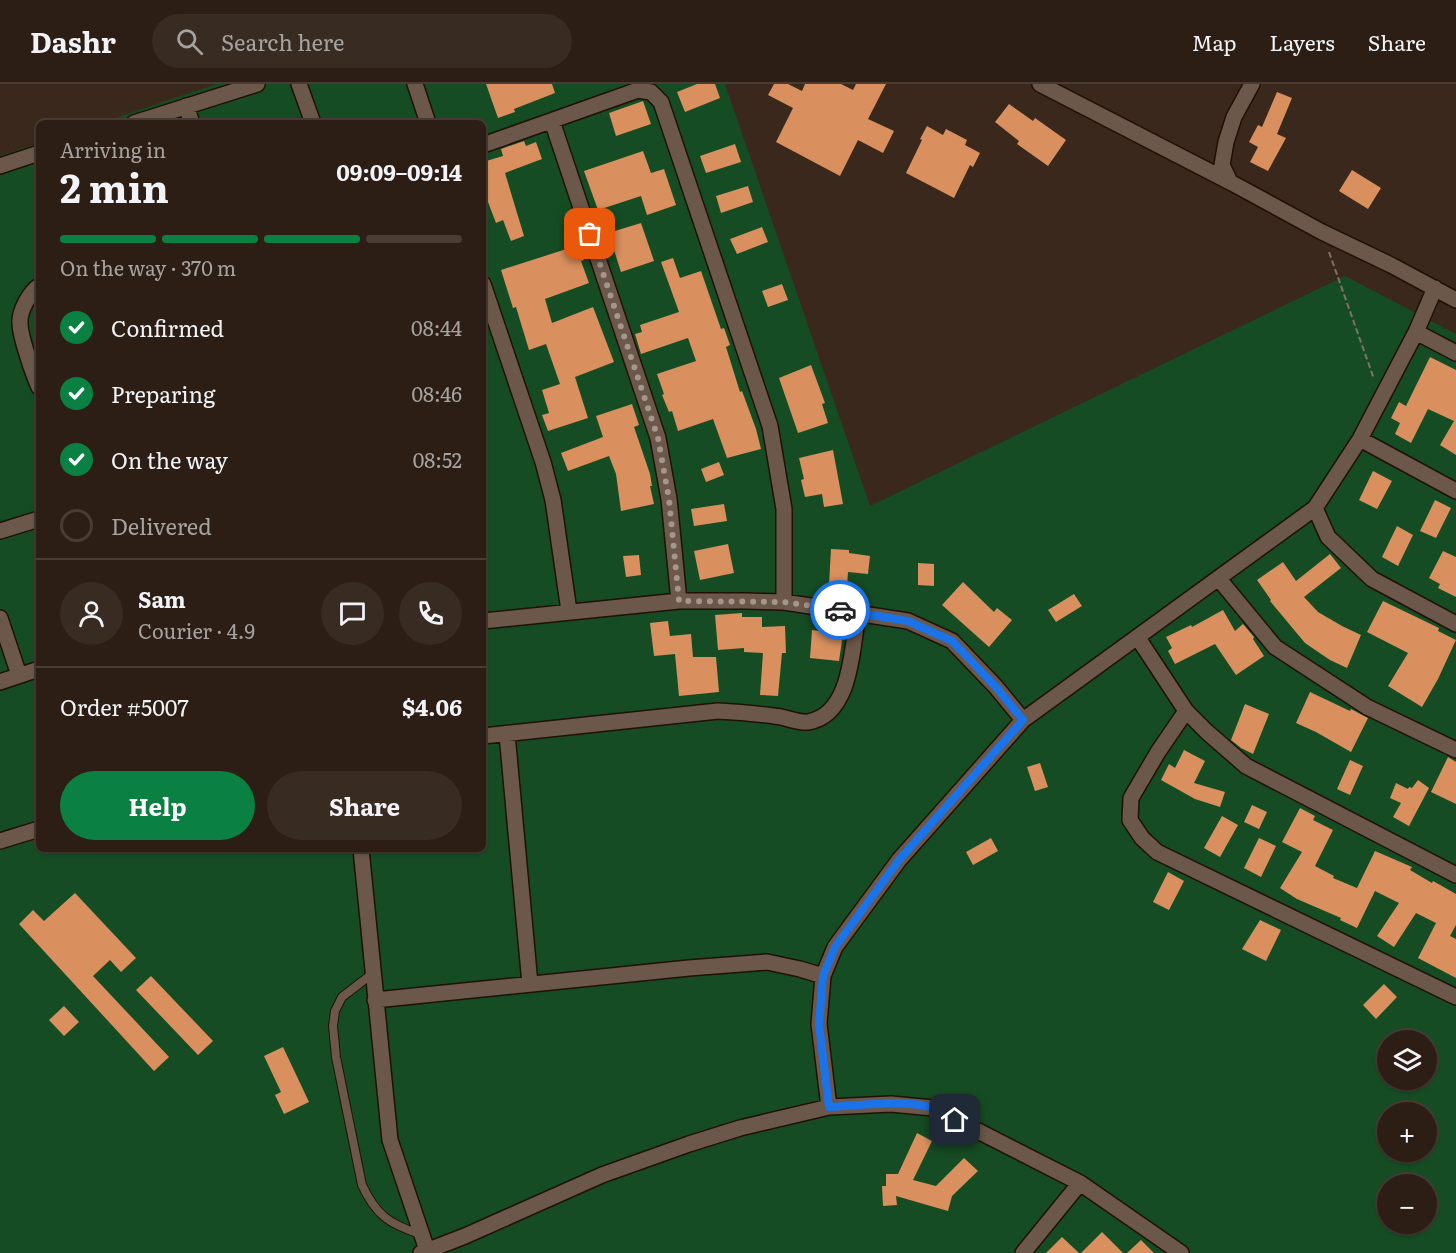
<!DOCTYPE html>
<html lang="en">
<head>
<meta charset="utf-8">
<style>
	body { margin:0; font-family:Literata,serif; background:#382b22; color:#f1f3f6; height:100vh; display:flex; flex-direction:column; font-size:22px; white-space:nowrap }
	* { box-sizing:border-box; margin:0 }
	p { font-size:20px; color:#a6a2a0 }
	.icon { flex:none; width:33px; height:33px; fill:none; stroke:currentColor; stroke-width:2; stroke-linecap:round; stroke-linejoin:round }
	.map { position:relative; flex:1; overflow:hidden }
	.panel { position:absolute; left:36px; top:36px; width:450px; height:732px; display:flex; flex-direction:column; background:#2c1e15; border-radius:9px; box-shadow:0 2px 4px #0004,0 0 0 2px #483c34 }
	.panel>* { flex:none }
	.fabs { position:absolute; left:1377px; top:946px; display:grid; gap:12px }
	.fabs a { display:grid; place-items:center; width:60px; height:60px; border-radius:50%; background:#2c1e15; box-shadow:0 2px 4px #0004,0 0 0 2px #483c34; font-size:30px }
	.pin { position:absolute; display:grid; place-items:center; width:51px; height:51px; color:#fff; margin:-26px; border-radius:12px; box-shadow:0 3px 9px #0006 }
	.courier { position:absolute; display:grid; place-items:center; width:60px; height:60px; margin:-30px; border:4px solid #1a73e8; border-radius:50%; background:#fff; color:#222; box-shadow:0 2px 8px #0007 }
	.summary em { font-style:normal; font-weight:700 }
	.summary div { display:flex; flex-direction:column-reverse }
	.summary { display:flex; align-items:center; justify-content:space-between; height:102px; padding:0 24px }
	h1 { font-size:39px; font-weight:700; line-height:45px }
	.bar { display:grid; grid-template-columns:repeat(4,1fr); gap:9px 6px; align-content:center; height:72px; padding:0 24px }
	.bar i { height:8px; border-radius:4px; background:#483c34 }
	.bar .selected { background:#0b8043 }
	.bar p { grid-column:span 4 }
	.line { display:flex; align-items:center; gap:15px; padding:0 24px; border-top:2px solid #483c34 }
	.line div { flex:1 }
	.round { display:grid; place-items:center; flex:none; width:63px; height:63px; border-radius:32px; background:#382b22 }
	ol { padding:0 24px; list-style:none }
	li { display:flex; align-items:center; gap:18px; height:66px }
	li p { margin-inline-start:auto }
	li .icon { padding:6px; border-radius:50%; background:#0b8043; color:#fff; stroke-width:4 }
	li:last-child { color:#a6a2a0 }
	li i { width:33px; height:33px; border:3px solid #483c34; border-radius:50% }
	.action { display:flex; gap:12px; margin-top:auto; padding:12px 24px }
	.action a { flex:1; height:69px; border-radius:36px; background:#0b8043; color:#fff; font-size:24px; font-weight:700; line-height:69px; text-align:center }
	.action a+a { background:#382b22; color:#f1f3f6 }
	header { display:flex; align-items:center; gap:36px; box-sizing:border-box; height:84px; padding:0 30px; background:#2c1e15; border-bottom:2px solid #483c34 }
	header strong { font-size:28px }
	nav { display:flex; gap:33px; margin-inline-start:auto; font-size:21px }
	.search { width:420px; height:54px; background:#382b22; display:flex; align-items:center; gap:15px; box-sizing:border-box; padding:0 21px; border-radius:33px; color:#a6a2a0; font-size:22px }
	.map>svg:first-child { display:block }
</style>
</head>
<body>
<header>
<strong>Dashr</strong>
<div class="search"><svg class="icon" aria-label="search" viewBox="0 0 24 24"><circle cx="10" cy="10" r="6"/><path d="M15 15l6 6"/></svg>Search here</div>
<nav><a>Map</a><a>Layers</a><a>Share</a></nav>
</header>
<div class="map">
<svg width="1456" height="1169" viewBox="0 0 1456 1169">
	<rect width="100%" height="100%" fill="#3a281c"/>
	<path fill="#164c23" fill-rule="evenodd" d="M217 0H725L870 422 1345 192 1456 250V1169H0V72L39 59V765H483V39H100ZM1388 957H1426V996H1388ZM1388 1029H1426V1068H1388ZM1388 1101H1426V1140H1388Z"/>
	<path fill="#d9905e" d="M486 0H552L555 9 514 25 515 28 498 34Z
		M697 0H715L720 14 685 28 677 8Z
		M774 0H788L802 7 805 0H841L853 6 856 0H886L868 35 894 47 883 69 858 56 840 92 776 58 793 24 768 11Z
		M1277 8 1292 14 1277 50 1286 54 1268 87 1250 78 1258 63 1249 58 1258 41 1262 43Z
		M643 17 651 40 616 52 609 29Z
		M1009 20 1033 37 1035 34 1066 56 1048 82 1017 60 1019 57 995 38Z
		M927 42 943 51 946 45 967 56 965 61 980 69 973 83 970 81 954 114 906 89 922 56 920 55Z
		M524 57 526 62 536 58 542 75 505 89 524 152 511 157 503 136 496 139 488 118 483 120V78L503 72 501 65Z
		M735 60 741 78 706 89 700 72Z
		M643 67 651 89 664 85 676 121 647 131 641 112 598 126 584 87Z
		M1352 86 1381 104 1368 125 1339 107Z
		M748 102 753 118 721 129 716 112Z
		M641 139 654 177 621 188 614 166 611 167 605 150Z
		M762 143 768 158 737 170 730 155Z
		M579 161 584 176 581 177 589 199 545 215 552 239 593 223 614 278 575 293 588 334 548 347 542 331 549 329 542 306 560 300 546 260 529 266 516 223 513 224 501 186Z
		M673 174 680 194 701 187 721 245 724 244 730 261 726 263 740 308 742 307 756 345 761 365 727 374 713 335 678 347 672 327 669 328 662 311 664 310 657 290 696 277 688 254 641 270 635 250 642 248 640 241 679 228 661 178Z
		M782 200 788 216 768 223 762 207Z
		M1430 273 1456 286V371L1440 361 1454 337 1428 325 1411 359 1395 350 1400 339 1391 334 1399 318 1406 322Z
		M811 281 825 319 822 320 828 339 798 349 779 294Z
		M632 320 639 341 634 343 650 390 652 402H650L654 420 621 427 616 390 609 372 568 387 561 369 603 353 596 332Z
		M833 366 843 420 824 423 822 410 805 413 801 396 804 395 799 374Z
		M719 378 724 391 706 398 701 385Z
		M1373 387 1392 397 1377 425 1359 416Z
		M1435 416 1451 424 1436 454 1420 447Z
		M724 420 727 437 694 442 691 425Z
		M1397 442 1413 451 1398 482 1382 473Z
		M728 460 734 489 700 496 694 467Z
		M831 465 849 466V469L870 472 868 490 848 488 847 502 829 501Z
		M1443 467 1456 473V513L1438 504 1440 500 1429 494Z
		M1330 470 1341 484 1304 513 1318 528 1342 542 1361 551 1347 584 1330 576 1305 559 1270 517 1271 516 1257 496 1283 478 1296 497Z
		M639 471 641 491 626 493 623 472Z
		M918 479 934 480V502L918 501Z
		M963 498 994 528 997 524 1012 536 989 563 942 521Z
		M1074 510 1082 522 1056 538 1048 526Z
		M1383 517 1439 544 1438 547 1456 556 1438 595 1422 623 1388 602 1408 569 1367 548Z
		M1223 526 1235 547 1243 540 1254 553 1253 555 1264 572 1236 591 1215 560 1175 580 1168 567 1172 564 1166 553 1191 541 1192 543Z
		M742 529V533H762V543L785 542 786 569H782L778 612 760 611 763 569 744 568V564L718 566 715 531Z
		M668 537 670 552 691 550 693 573H716L719 608 679 612 675 570 654 572 650 539Z
		M812 546 843 550 839 577 810 574Z
		M1310 608 1350 627 1351 625 1368 634 1351 668 1316 648 1296 639Z
		M1245 620 1269 630 1253 670 1241 664 1231 656Z
		M1184 666 1205 677 1194 699 1225 708 1220 723 1195 715 1161 696 1169 680 1175 684Z
		M1448 673 1456 678V720L1431 708Z
		M1350 676 1363 682 1350 711 1337 705Z
		M1040 679 1048 703 1035 707 1027 683Z
		M1418 696 1429 704 1409 742 1393 733 1401 719 1390 714 1396 699 1408 705 1409 703 1412 704Z
		M1252 721 1267 728 1259 745 1244 738Z
		M1300 724 1315 732 1313 736 1333 746 1315 782 1334 792 1333 794 1357 804 1375 767 1412 783 1410 786 1432 799 1433 797 1456 810V841L1450 852 1456 855V894L1418 874 1436 839 1416 829 1394 863 1377 852 1399 819 1375 807 1357 844 1340 836 1341 834 1297 815 1280 804 1302 768 1282 758Z
		M1222 732 1238 741 1220 773 1204 764Z
		M991 754 998 767 973 781 966 768Z
		M1259 754 1276 762 1261 793 1244 784Z
		M1168 788 1184 797 1169 826 1153 818Z
		M75 809 136 874 121 888 110 876 93 892 169 973 154 987 19 840 33 826 44 837Z
		M1260 836 1281 846 1266 877 1242 865Z
		M151 892 213 957 198 971 136 906Z
		M1384 900 1397 913 1376 935 1363 921Z
		M64 922 79 938 64 952 49 936Z
		M283 963 309 1018 284 1030 275 1011 281 1008 264 972Z
		M917 1049 932 1057 913 1096 936 1102 964 1074 978 1087 952 1112 948 1127 896 1112 897 1121 883 1122 882 1102H886V1090H898Z
		M1102 1148 1123 1169H1081Z
		M1062 1153 1079 1169H1046Z
		M1141 1156 1154 1169H1127Z"/>
	<g fill="none" stroke-linecap="round" stroke-linejoin="round">
		<defs>
			<path id="service" d="M372 890 342 913 335 927 333 942 336 973 362 1101C376 1131 389 1140 420 1150"/>
			<path id="minor" d="M299 0 313 39
				M415 0 428 39
				M1040 0 1230 98
				M1252 0 1234 33 1226 58 1222 81 1230 98 1322 148 1391 181 1456 216
				M186 22 192 39
				M552 37 658 354 669 415 679 517
				M134 39 257 0
				M483 61 638 6 651 8 661 18 770 342 784 425V518
				M0 82 39 69
				M483 200 543 378 553 416 569 527
				M39 202C30 208 19 227 20 239 20 252 33 290 39 303
				M1416 248 1456 269
				M1360 355 1456 407
				M1315 424 1328 453 1372 495 1456 540
				M0 447 39 435
				M1219 495 1275 563 1367 623 1456 666
				M0 534 19 591
				M483 537 679 517H745L784 518 908 537 952 557 996 603 1023 636
				M1138 554 1186 627 1207 648 1246 682 1456 791
				M0 598 39 585
				M1186 627 1158 668 1131 714 1130 736 1142 754 1157 768 1456 913
				M507 650 530 900
				M483 652 718 627C739 628 760 630 781 633 790 635 800 639 808 638 852 631 852 563 858 529
				M0 757 39 745
				M361 765 390 1056 427 1166
				M375 916 689 884 767 878 800 885 823 892
				M829 1023 819 940 823 892 835 863 899 776 1023 636 1315 424 1360 355 1416 248 1435 204
				M421 1169 465 1152 602 1091 689 1060 740 1044 829 1023 891 1020 933 1024 1080 1099 1181 1169
				M1023 1169 1080 1099"/>
		</defs>
		<use href="#service" stroke="#211006" stroke-width="10"/>
		<use href="#minor" stroke="#211006" stroke-width="18"/>
		<path stroke="#817167" stroke-width="2" stroke-dasharray="6 3" stroke-linecap="butt" d="M1329 168 1374 295"/>
		<use href="#service" stroke="#6c584a" stroke-width="8"/>
		<use href="#minor" stroke="#6c584a" stroke-width="15"/>
	</g>
	<g fill="none" stroke-linecap="round" stroke-linejoin="round">
		<path stroke="#a5968d" stroke-width="6" stroke-dasharray="0 10.8" d="M590 150 658 354 669 415 679 517 784 518 840 526"/>
		<path stroke="#1a73e8" stroke-width="8" d="M840 526 908 537 952 557 996 603 1023 636 899 776 835 863 823 892 819 940 829 1023C857 1022 910 1014 934 1025 942 1028 949 1033 955 1036"/>
	</g>
</svg>
<div class="fabs">
<a><svg class="icon" aria-label="layers" viewBox="0 0 24 24"><path d="M12 4l9 5-9 5-9-5zM3 14l9 5 9-5"/></svg></a>
<a>+</a>
<a>−</a>
</div>
<div class="pin" style="left:590px;top:150px;background:#ea580c"><svg class="icon" aria-label="bag" viewBox="0 0 24 24"><path d="M5 8h14l-1 12H6zM9 8a3 3 0 0 1 6 0"/></svg></div>
<div class="pin" style="left:955px;top:1036px;background:#1f2937"><svg class="icon" aria-label="home" viewBox="0 0 24 24"><path d="M3 11l9-7 9 7M6 9v11h12V9"/></svg></div>
<div class="courier" style="left:840px;top:526px"><svg class="icon" aria-label="car" viewBox="0 0 24 24"><path d="M5 17H2v-5l4-1 3-4h7l3 4 3 1v5h-3M9 17h6M6 11h13"/><circle cx="7" cy="17" r="2"/><circle cx="17" cy="17" r="2"/></svg></div>
<section class="panel">
<div class="summary"><div><h1>2 min</h1><p>Arriving in</p></div><em>09:09–09:14</em></div>
<div class="bar"><i class="selected"></i><i class="selected"></i><i class="selected"></i><i></i><p>On the way · 370 m</p></div>
<ol>
<li><svg class="icon" aria-label="check" viewBox="0 0 24 24"><path d="M5 12l5 5 9-10"/></svg>Confirmed<p>08:44</p></li>
<li><svg class="icon" aria-label="check" viewBox="0 0 24 24"><path d="M5 12l5 5 9-10"/></svg>Preparing<p>08:46</p></li>
<li><svg class="icon" aria-label="check" viewBox="0 0 24 24"><path d="M5 12l5 5 9-10"/></svg>On the way<p>08:52</p></li>
<li><i></i>Delivered</li>
</ol>
<div class="line" style="height:108px"><a class="round"><svg class="icon" aria-label="person" viewBox="0 0 24 24"><circle cx="12" cy="8" r="4"/><path d="M4 21q1-7 8-7t8 7"/></svg></a><div><b>Sam</b><p>Courier · 4.9</p></div><a class="round"><svg class="icon" aria-label="chat" viewBox="0 0 24 24"><path d="M4 5h16v11H9l-5 4z"/></svg></a><a class="round"><svg class="icon" aria-label="phone" viewBox="0 0 24 24"><path d="M5 4h4l2 5-3 2q2 4 5 5l2-3 5 2v4C11 20 4 13 5 4z"/></svg></a></div>
<div class="line" style="height:78px"><div>Order #5007</div><b>$4.06</b></div>
<div class="action"><a>Help</a><a>Share</a></div>
</section>
</div>
</body>
</html>
